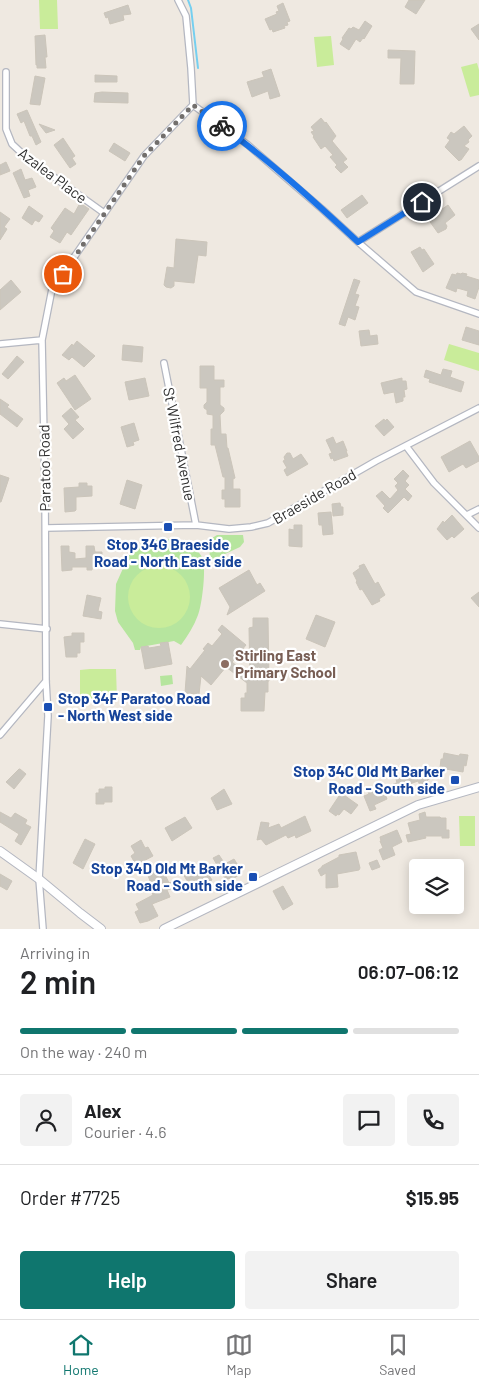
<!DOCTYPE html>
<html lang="en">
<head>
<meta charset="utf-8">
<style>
	body { margin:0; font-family:Barlow,sans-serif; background:#f2f2f2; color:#202124; height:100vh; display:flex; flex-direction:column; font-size:19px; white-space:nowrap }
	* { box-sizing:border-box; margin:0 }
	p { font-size:16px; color:#757577 }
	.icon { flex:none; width:28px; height:28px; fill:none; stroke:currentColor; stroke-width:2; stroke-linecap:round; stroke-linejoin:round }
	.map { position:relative; height:929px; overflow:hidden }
	.drawer { display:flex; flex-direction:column; background:#fff; flex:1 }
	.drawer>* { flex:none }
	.buttons { position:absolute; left:409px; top:859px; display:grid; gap:10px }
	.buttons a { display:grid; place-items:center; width:55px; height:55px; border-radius:5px; background:#fff; box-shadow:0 2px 12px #0003; font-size:25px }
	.pin { position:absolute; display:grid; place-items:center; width:42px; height:42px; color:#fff; margin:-21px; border:2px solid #fff; border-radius:50%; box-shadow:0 1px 5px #0007 }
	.courier { position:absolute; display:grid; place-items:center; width:50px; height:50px; margin:-25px; border:4px solid #1a73e8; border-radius:50%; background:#fff; color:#222; box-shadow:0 1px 6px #0007 }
	.headline em { font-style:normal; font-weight:600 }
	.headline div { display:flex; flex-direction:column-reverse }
	.headline { display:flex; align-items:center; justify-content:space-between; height:85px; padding:0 20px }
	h1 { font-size:32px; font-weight:600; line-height:38px }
	.bar { display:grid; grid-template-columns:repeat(4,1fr); gap:8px 5px; align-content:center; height:60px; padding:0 20px }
	.bar i { height:6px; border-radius:4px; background:#e0e0e0 }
	.bar .on { background:#0f766e }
	.bar p { grid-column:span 4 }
	.line { display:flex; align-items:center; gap:12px; padding:0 20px; border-top:1px solid #e0e0e0 }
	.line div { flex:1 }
	.round { display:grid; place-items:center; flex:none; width:52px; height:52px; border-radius:5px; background:#f2f2f2 }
	.cta { display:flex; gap:10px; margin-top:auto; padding:10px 20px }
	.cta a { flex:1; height:58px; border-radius:5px; background:#0f766e; color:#fff; font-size:20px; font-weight:600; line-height:58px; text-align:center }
	.cta a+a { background:#f2f2f2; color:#202124 }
	.tab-bar { display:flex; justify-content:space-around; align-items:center; height:70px; border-top:1px solid #e0e0e0; background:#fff; font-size:14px; color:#757577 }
	.tab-bar a { display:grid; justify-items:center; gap:2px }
	.tab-bar .on { color:#0f766e }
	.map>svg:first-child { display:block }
</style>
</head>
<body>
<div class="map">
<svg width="479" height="929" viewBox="0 0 479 929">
	<rect width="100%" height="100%" fill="#efe9e1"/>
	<path fill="#b6e59e" d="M217 535H243L244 542 240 547 210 561 209 540Z
		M170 539C184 542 194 544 202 557 207 565 202 606 198 615 194 626 188 635 181 645L174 641 141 647 140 650H135L133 643 118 622 115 611 116 584 129 555 144 541Z
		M172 675 173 684 161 686 160 676Z"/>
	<path fill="#c9ec9a" d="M39 0H57L58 29H40Z
		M331 36 334 65 317 67 314 37Z
		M477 63 479 70V95L470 97 461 67Z
		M449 344 479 353V371L444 360Z
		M128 597a31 31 0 1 1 62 0a31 31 0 1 1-62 0Z
		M90 669H116L117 700 80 701V670Z
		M459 816H475V846H460Z"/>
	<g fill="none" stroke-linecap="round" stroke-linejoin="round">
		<path stroke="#75cff0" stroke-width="2" d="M188 0 191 8 198 68"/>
	</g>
	<path fill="#cbc7bf" stroke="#cbc5ba" d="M409 0H425L416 14 405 7Z
		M283 3 290 21 287 22 288 25 284 26 285 28 273 32 272 29 270 30 265 19 277 14 276 12 279 11 277 6Z
		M128 5 131 14 123 15 124 20 110 24 108 17 106 18 104 13Z
		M365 21 372 26 364 39 363 38 360 42 356 39 349 50 340 44 343 39 342 38 349 28 351 29 353 27 359 30Z
		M479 24V40L471 29Z
		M45 35 47 57H45L46 68H37V65H36L35 36Z
		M388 50 415 51 414 84H400L401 58H388Z
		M271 69 280 96 270 99 268 91 252 97 247 82 264 77 262 72Z
		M95 75 117 76V82H95Z
		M35 76 45 78 40 105 30 104Z
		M102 92 128 93V103L94 102 95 93Z
		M27 110 41 142 36 145 32 136H30L24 121 21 123 17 114Z
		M321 118 325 123 326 122 336 136 332 141 347 159 343 162 348 167 341 173 335 167 337 165 330 157 333 155 325 146 321 149 313 137 314 136 311 132 314 131 311 127Z
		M39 124 55 130 46 133Z
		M464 126 472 136 468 140 469 142 464 146 469 149 461 160H460L459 161 445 147 450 140 447 138 451 132 454 134Z
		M63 138 75 156 72 158 76 164 70 168 54 145Z
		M114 143 130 153 125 161 109 151Z
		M6 162 10 171 0 175V165Z
		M21 169 25 180 32 178 36 187 28 190 30 196 24 198 13 173Z
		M362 195 368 203 347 218 341 210Z
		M80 203 89 209 71 235 67 232 60 243 50 237 54 231 51 228 65 208 74 214Z
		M448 205 455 215 445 223 447 226 446 229 438 233 428 219Z
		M29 206 43 216 39 222 35 220 32 225 22 218Z
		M0 212 10 219 4 227 7 229 0 240Z
		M176 239 207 242 206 256 198 255 194 283 174 281V286L171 288 166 287 164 285 167 267 174 268Z
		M420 247 422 250 424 249 434 264 423 272 411 252Z
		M457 273 461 274 462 273 467 274 466 276 479 280V287L475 299 467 296 468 291 457 288 456 292 446 288 452 274 456 275Z
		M354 279 360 281 355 294 359 295 355 306 359 307 355 320 348 317 345 326 339 324Z
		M11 280 21 292 0 310V290Z
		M466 327 479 331V345L462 340Z
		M369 330 370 336 377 335 378 344 361 346 359 331Z
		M77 341 95 356 84 367 72 357 69 360 62 355 72 344 73 346Z
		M123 345 143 347 142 362 122 360Z
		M17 356 24 362 8 379 2 374Z
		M200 366H214V380H224V387H220V405L224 408V411L220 415 221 434H226L227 448H228L235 478 233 479V489H240V507H225V499H222V490H225V477H223L215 445H211V429H213V415L207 414V410L204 408V405L207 402V388H200Z
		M443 369 452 371 450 377 464 382 461 392 429 382 430 379 424 377 426 370 441 375Z
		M75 375 91 399 75 410 57 383 64 378 66 381Z
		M145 378 149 396 129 400 125 382Z
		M402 378V381H406L407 389 404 390 405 397H403V401L396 403 394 392 384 394 381 383Z
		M0 399 9 405 7 407 23 419 17 427 0 414Z
		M71 408 79 417 75 420 84 429 73 439 64 429 69 424 62 416Z
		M384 419 385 421 387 419 394 427 384 436 375 426Z
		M134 423 139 440 133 442 134 445 127 447 121 427Z
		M333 437 336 444 343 441 347 451H346L348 456 334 461 333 458 331 459 329 454 332 453 326 440Z
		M470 441 479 457V461L466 468 463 464 449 472 441 457Z
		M287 453H290L293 459 301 454 308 464 287 476 284 470 287 468 283 461 285 460 284 457Z
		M403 470 409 476 405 481 409 485 405 489 412 496 408 501 404 497 388 513 383 508 385 506 376 496 382 491 390 499 398 490 395 486 398 483 394 479Z
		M0 475 9 478 1 502H0Z
		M127 480 142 485 135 509 120 504Z
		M79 483H87V486H92V496L76 497V510L75 511 65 512 64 488 79 487Z
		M340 503 341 507H343V515L333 516 332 504Z
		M331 512 333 534 323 535 322 525H319L318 513Z
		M452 515 464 529 454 538 452 536 447 540 437 529 443 521 444 523Z
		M294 525H302V547L289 546V529L294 530Z
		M61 546H69V552L75 553V559L86 558V546H94L95 552H102V561L93 562 92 570H87V567H72V570L62 571Z
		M364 564 375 584 378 582 385 595 379 599 380 601 372 605 362 589 360 590 356 582 357 581 353 573 360 568 359 566Z
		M249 570 257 585 260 583 265 591 227 615 230 607 219 588Z
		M479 592V607L471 598Z
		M87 595 101 598 98 611 102 612 101 619 83 616Z
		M316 615 335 622 325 647 306 639Z
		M253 618H268L269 681H268V692H265L264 711H241V698H245V693H247V683L226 667 211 685 201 676 199 694 185 693 187 666 190 669 205 650 203 649 208 643 212 646 222 634 218 630 222 625 246 645 232 662 250 677 249 628 253 627Z
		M72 633H84V642H80V653H77V657H66L64 637 72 636Z
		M168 642 172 664 145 669 141 647 148 646 149 648 161 646 160 643Z
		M444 753 459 756 460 754 468 755 466 766 464 765 463 772 440 768 441 759H443Z
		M19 769H20L26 774 14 789 6 782Z
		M411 770 412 774 429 770 432 778 427 780 428 782 426 783 420 785 418 781 407 785V787L402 788 404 793 397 796 393 784 397 783 396 779 401 778 400 774Z
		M382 786 387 799 374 805 376 809 370 811 364 796 369 794 368 792Z
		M105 787H112V802H104V804H96V793H99V789H105Z
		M224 789 232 804 217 810 211 798Z
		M341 793 358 805 351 814 344 809 339 815 337 814 336 816 329 811Z
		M0 812 11 818 15 813 27 820 25 824 31 827 21 845 15 841 19 834 0 822Z
		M425 812 426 817H440L441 818H446V830H449V838H442V836H425L426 838 408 842 406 835 411 834 408 823 420 820 419 814Z
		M305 816 311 831 296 838 295 835 288 838 286 835 266 845 261 839 257 840 261 822 269 823 268 828 279 824 281 828Z
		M185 817 192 828 172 841 165 828Z
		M397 830 402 842 392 847 395 855 383 860 379 850 383 848 380 841H381L380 837Z
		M85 839 95 844 83 869 73 863Z
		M141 840 145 848 148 847 153 856 136 865 131 856 135 853 131 846Z
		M356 852 360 868 359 870 337 874 338 887 326 888V873L321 876 318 870 322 867V866L339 857V855Z
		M219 855 225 864 234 859 239 867 236 869 239 875 231 880 230 878 226 880 213 858Z
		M377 860 380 867 372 870 369 863Z
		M161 866 169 883 172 882 174 888 167 890 170 897 152 904 158 916 148 921 140 923 135 912 139 910 136 904 153 895 150 888 152 886 147 873Z
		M205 869 212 880 194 892 183 874 190 870 193 876Z
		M0 874 12 881 7 890 0 886Z
		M283 886 293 904 283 910 273 891Z"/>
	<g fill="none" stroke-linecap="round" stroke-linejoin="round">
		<defs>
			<path id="street" d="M178 0 186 16 191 68 193 105 248 145 322 209 358 242 416 292 479 314
				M6 72V129L12 144 26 157 104 213
				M358 242 479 166
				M0 344 42 340
				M164 363 196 525
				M406 446 434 483 479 528
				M467 515 479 509
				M46 528 196 525 229 529 251 527 268 523 376 461 479 408
				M0 624 47 629
				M0 735 46 681
				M43 929 39 879 48 716 46 681 45 488 42 340 52 289 144 156 193 105"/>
			<path id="secondary" d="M0 851 39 879 80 913 101 929
				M164 929 418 805 479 787"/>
		</defs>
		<use href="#street" stroke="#b4b7c1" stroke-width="8"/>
		<use href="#secondary" stroke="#b4b7c1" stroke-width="10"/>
		<use href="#street" stroke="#fff" stroke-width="5.5"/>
		<use href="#secondary" stroke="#fff" stroke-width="8"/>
	</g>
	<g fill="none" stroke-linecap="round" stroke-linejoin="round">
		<path stroke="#726f6d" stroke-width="5" stroke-dasharray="0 9" d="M63 274 144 156 193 105 222 126"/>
		<path stroke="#1a73e8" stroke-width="6" d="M222 126C270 161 315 202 358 242L422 202"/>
	</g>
	<g fill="#1a4fb4" stroke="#fff" stroke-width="2">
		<rect x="163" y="522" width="10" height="10" rx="2.5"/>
		<rect x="43" y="702" width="10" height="10" rx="2.5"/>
		<rect x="450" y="775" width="10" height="10" rx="2.5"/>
		<rect x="248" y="872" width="10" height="10" rx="2.5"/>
	</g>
	<circle fill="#8d6e63" stroke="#fff" stroke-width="2" cx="225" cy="664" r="5"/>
	<g text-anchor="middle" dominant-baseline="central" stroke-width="4.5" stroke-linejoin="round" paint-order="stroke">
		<g font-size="15" fill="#2e2e2e" stroke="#fff">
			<text transform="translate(53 175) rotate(37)">Azalea Place</text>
			<text transform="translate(180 444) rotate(79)">St Wilfred Avenue</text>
			<text transform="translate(44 468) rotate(-91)">Paratoo Road</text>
			<text transform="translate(314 496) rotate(-30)">Braeside Road</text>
		</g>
		<g font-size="15" font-weight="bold" fill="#164399" stroke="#fff" text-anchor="end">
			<text x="168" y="544" text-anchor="middle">Stop 34G Braeside<tspan x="168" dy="17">Road - North East side</tspan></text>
			<text x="58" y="698" text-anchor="start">Stop 34F Paratoo Road<tspan x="58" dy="17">- North West side</tspan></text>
			<text x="445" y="771">Stop 34C Old Mt Barker<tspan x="445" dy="17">Road - South side</tspan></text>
			<text x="243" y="868">Stop 34D Old Mt Barker<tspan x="243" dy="17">Road - South side</tspan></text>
		</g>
		<g font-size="15" font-weight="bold" fill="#785e54" stroke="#fff" text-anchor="start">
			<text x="235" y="655">Stirling East<tspan x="235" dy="17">Primary School</tspan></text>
		</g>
	</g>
</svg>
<div class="buttons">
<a><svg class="icon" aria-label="layers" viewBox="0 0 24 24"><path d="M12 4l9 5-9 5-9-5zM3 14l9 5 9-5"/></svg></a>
</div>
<div class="pin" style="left:63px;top:274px;background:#ea580c"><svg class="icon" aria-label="bag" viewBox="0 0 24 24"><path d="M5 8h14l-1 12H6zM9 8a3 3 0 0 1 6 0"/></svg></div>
<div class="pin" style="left:422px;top:202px;background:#1f2937"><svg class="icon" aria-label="home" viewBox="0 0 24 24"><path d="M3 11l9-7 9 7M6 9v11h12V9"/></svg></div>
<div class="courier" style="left:222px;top:126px"><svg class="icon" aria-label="bike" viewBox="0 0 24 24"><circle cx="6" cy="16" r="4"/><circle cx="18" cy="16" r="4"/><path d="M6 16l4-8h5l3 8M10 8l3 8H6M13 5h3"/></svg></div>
</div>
<section class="drawer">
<div class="headline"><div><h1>2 min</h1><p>Arriving in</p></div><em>06:07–06:12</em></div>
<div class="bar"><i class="on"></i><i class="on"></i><i class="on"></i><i></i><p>On the way · 240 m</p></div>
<div class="line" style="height:90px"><a class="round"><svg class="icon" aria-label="person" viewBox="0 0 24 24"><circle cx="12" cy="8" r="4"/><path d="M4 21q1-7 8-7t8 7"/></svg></a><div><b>Alex</b><p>Courier · 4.6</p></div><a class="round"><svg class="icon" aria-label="chat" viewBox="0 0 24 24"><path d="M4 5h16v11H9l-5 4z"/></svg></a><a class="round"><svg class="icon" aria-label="phone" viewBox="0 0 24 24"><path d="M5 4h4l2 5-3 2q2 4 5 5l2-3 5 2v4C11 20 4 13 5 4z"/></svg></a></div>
<div class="line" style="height:65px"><div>Order #7725</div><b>$15.95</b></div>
<div class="cta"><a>Help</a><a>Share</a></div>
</section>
<nav class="tab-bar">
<a class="on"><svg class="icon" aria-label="home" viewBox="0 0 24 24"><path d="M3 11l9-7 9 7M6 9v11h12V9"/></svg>Home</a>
<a><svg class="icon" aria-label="map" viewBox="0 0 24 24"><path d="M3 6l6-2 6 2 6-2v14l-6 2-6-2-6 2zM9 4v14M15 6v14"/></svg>Map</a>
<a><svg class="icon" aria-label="saved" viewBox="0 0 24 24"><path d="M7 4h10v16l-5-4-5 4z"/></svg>Saved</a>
</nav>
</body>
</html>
